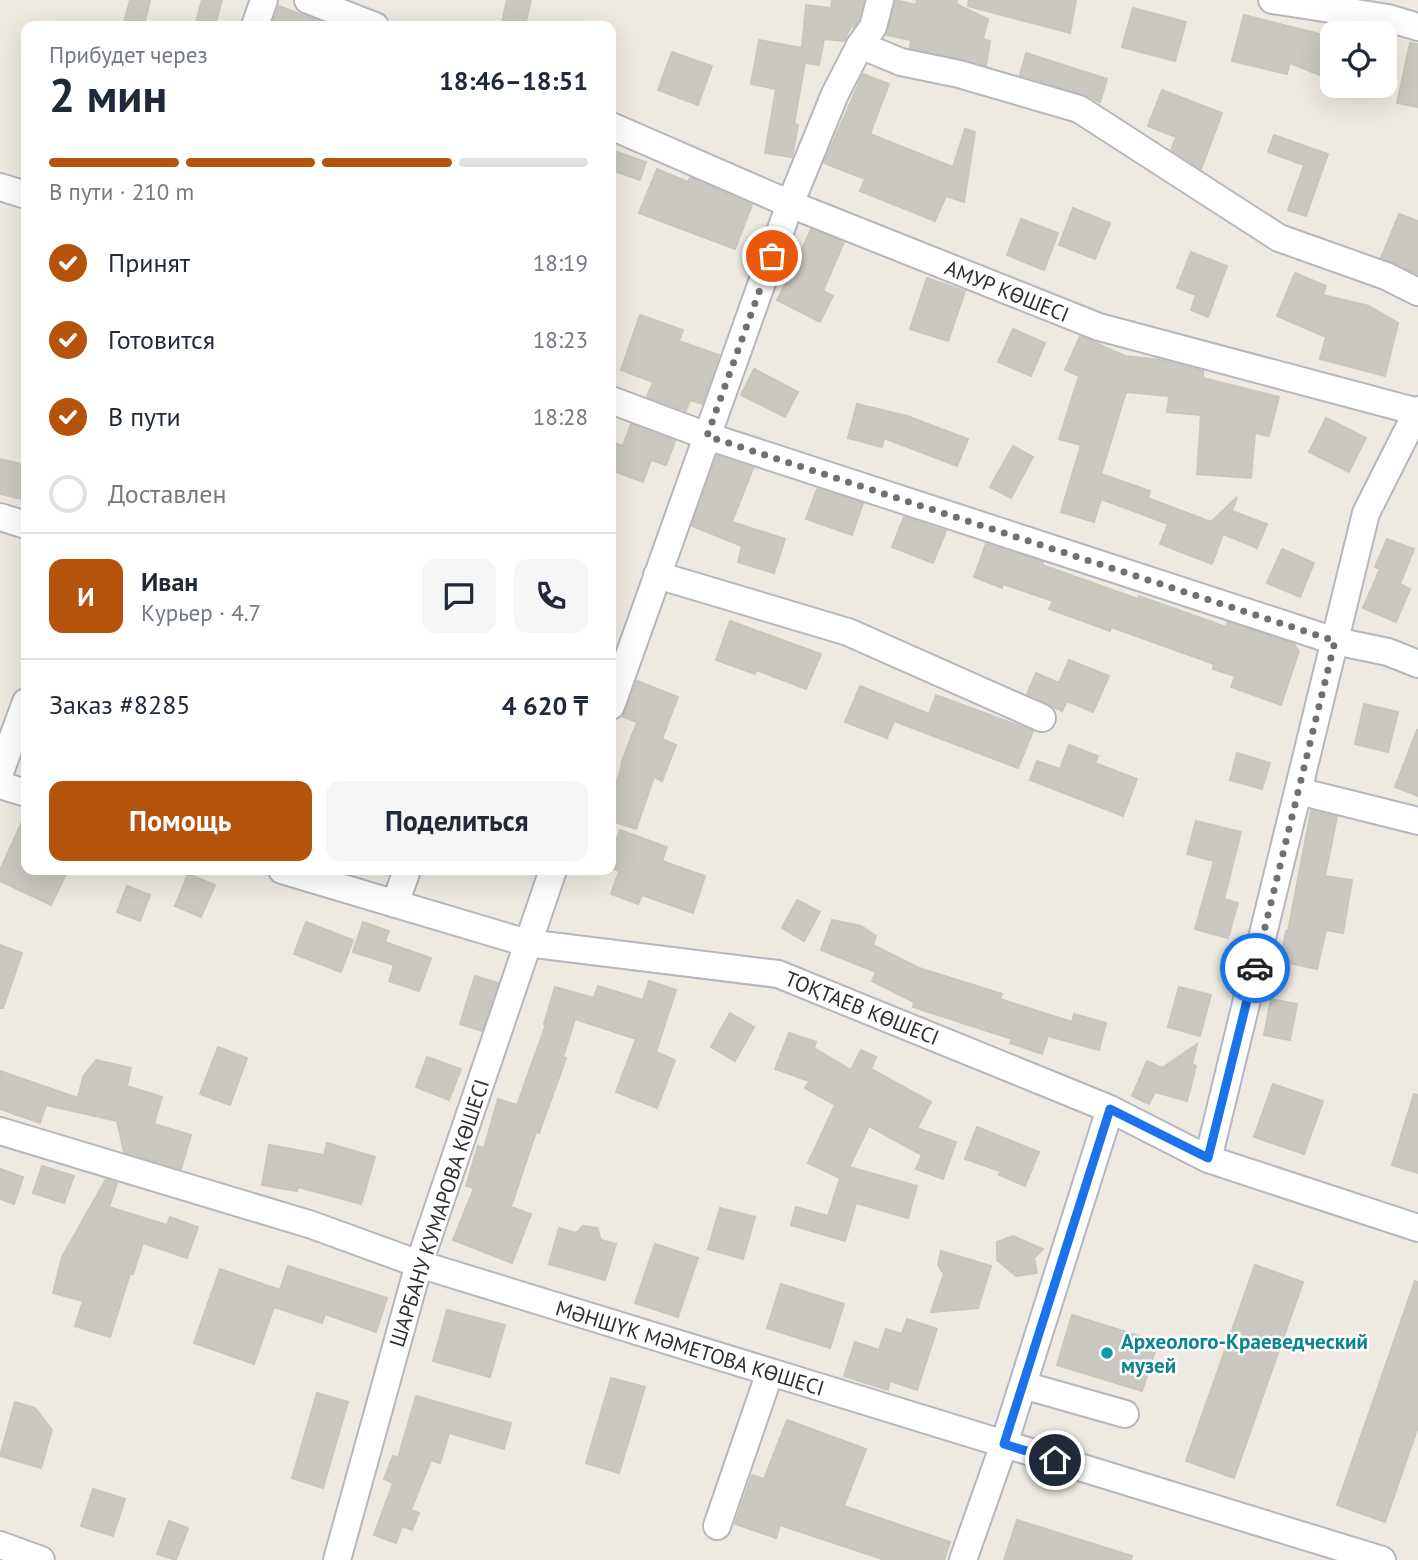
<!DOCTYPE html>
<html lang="ru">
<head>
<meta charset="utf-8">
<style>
	body { margin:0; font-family:"PT Sans",sans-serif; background:#f6f6f7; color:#1f2937; height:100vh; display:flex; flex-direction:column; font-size:26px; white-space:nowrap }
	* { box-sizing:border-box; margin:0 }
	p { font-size:23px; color:#747a83 }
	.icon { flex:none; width:38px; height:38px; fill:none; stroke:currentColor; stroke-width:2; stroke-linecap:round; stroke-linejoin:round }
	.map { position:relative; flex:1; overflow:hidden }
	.details { position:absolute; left:21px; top:21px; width:595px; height:854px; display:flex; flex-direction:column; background:#fff; border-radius:14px; box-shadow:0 7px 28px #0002 }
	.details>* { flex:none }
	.fabs { position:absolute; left:1320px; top:21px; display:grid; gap:14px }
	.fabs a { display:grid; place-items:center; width:77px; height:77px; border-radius:14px; background:#fff; box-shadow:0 7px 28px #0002; font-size:35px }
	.pin { position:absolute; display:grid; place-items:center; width:60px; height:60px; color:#fff; margin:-30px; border:4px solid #fff; border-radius:50%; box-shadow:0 2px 7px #0007 }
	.courier { position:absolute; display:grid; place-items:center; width:70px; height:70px; margin:-35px; border:5px solid #1a73e8; border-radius:50%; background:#fff; color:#222; box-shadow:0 2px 9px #0007 }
	.overview em { font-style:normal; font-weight:600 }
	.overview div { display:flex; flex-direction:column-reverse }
	.overview { display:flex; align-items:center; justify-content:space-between; height:119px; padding:0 28px }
	h1 { font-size:46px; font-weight:600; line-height:52px }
	.bar { display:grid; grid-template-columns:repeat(4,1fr); gap:10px 7px; align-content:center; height:84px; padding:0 28px }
	.bar i { height:9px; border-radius:5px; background:#e0e1e3 }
	.bar .selected { background:#b45309 }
	.bar p { grid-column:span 4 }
	.line { display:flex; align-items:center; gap:18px; padding:0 28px; border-top:2px solid #e0e1e3 }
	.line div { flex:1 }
	.round { display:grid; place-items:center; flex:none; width:74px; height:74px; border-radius:14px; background:#f6f6f7 }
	ol { padding:0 28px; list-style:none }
	li { display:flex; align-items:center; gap:21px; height:77px }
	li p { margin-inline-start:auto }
	li .icon { padding:7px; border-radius:50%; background:#b45309; color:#fff; stroke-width:4 }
	li:last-child { color:#747a83 }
	li i { width:38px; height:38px; border:4px solid #e0e1e3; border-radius:50% }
	.cta { display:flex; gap:14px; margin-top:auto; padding:14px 28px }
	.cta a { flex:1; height:80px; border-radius:14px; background:#b45309; color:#fff; font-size:28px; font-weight:600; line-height:80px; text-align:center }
	.cta a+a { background:#f6f6f7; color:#1f2937 }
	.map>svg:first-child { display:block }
</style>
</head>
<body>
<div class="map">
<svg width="1418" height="1560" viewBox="0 0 1418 1560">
	<rect width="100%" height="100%" fill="#eeeae2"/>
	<path fill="#cac8c0" stroke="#c9c6bb" stroke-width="2" d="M130 0H150L144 26H123Z
		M202 0H222L215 26 196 22Z
		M507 0H531L525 26H501Z
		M832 0H864L858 20 854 27 851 26 844 41 824 39 819 65 805 63 794 124 798 125 792 157 765 153 776 89 751 84 759 40 802 48 806 5 831 8Z
		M895 0 916 5 917 0H957L956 4 988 19 983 39 990 41 986 66 910 48 911 40 887 35Z
		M969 0H1076L1070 33 968 6Z
		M279 6 328 25V26H272Z
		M1133 8 1186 22 1175 61 1122 47Z
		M1244 15 1332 37V80L1290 63 1287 74 1232 61Z
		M1410 43 1418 44V107L1397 103Z
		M672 52 712 66 698 105 658 90Z
		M1026 53 1107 79 1100 102 1083 94 1020 75Z
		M863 74 889 84 870 134 953 167 965 129 975 132 964 202 946 196 935 221 860 191 865 179 824 163Z
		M1162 90 1222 113 1201 169 1171 150 1176 137 1148 126Z
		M1274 135 1328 154 1306 216 1288 210 1304 165 1268 152Z
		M611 150 646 162 640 180 611 170Z
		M657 169 688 182 690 177 752 205 735 249 639 213Z
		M1073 208 1110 223 1095 259 1059 245Z
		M1399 214 1418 221V274L1381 258Z
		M1021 219 1058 233 1044 270 1007 255Z
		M811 229 844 242 823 291 833 296 820 322 777 300 791 274Z
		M1191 252 1227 266 1208 317 1191 310 1196 295 1177 288Z
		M1295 273 1326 286 1323 295 1369 306 1398 323 1385 376 1320 359 1326 337 1277 316Z
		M927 278 965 291 948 341 910 329Z
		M640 315 683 330 679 341 719 355 702 404 690 400 686 411 647 397 653 382 621 370Z
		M1013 329 1045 343 1031 376 998 362Z
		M1080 336 1125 356 1162 360 1203 371V378L1279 397 1269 436 1255 433 1251 478 1197 474 1201 415 1167 412 1169 396 1126 392 1101 474 1150 491 1148 498 1211 522 1237 497 1232 511 1267 524 1257 548 1223 534 1212 564 1160 544 1168 524 1101 499 1094 522 1061 512 1081 445 1059 439 1079 376 1065 370Z
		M754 369 798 392 785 417 741 395Z
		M857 404 907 416 968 439 957 466 884 438 882 447 848 438Z
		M1326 418 1366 438 1349 472 1309 452Z
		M631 424 675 441 666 465 651 460 643 482 611 470V442L623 446Z
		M1013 446 1033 457 1011 498 990 487Z
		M717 456 753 468 732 522 785 539 774 573 738 562 742 546 692 526Z
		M0 459 26 465V500L0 494Z
		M817 489 863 503 852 535 806 519Z
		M904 517 946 531 933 563 892 547Z
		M1387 539 1414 549 1400 584 1410 589 1396 622 1363 608 1380 569 1375 567Z
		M986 544 1043 562 1042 565 1138 599 1139 596 1226 627 1228 622 1294 644 1299 651 1281 705 1231 687 1235 676 1213 669 1214 664 1111 627 1110 631 1049 609 1053 601 1003 584 1002 588 974 577Z
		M1282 549 1314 563 1300 597 1267 583Z
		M730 621 821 654 806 689 756 670 755 674 716 660Z
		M1069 660 1109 676 1093 712 1067 701 1062 711 1027 694 1036 673 1059 683Z
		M637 681 678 697 662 739 676 745 662 781 654 777 636 829 611 821V799L622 765 621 764 637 722 623 717Z
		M860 686 929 714 936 695 1033 731 1018 768 894 721 887 738 845 722Z
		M1364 704 1398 712 1388 752 1355 744Z
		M1417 730 1418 731V796L1395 787Z
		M1069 745 1098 756 1095 763 1137 779 1123 816 1030 780 1037 761 1060 769Z
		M1237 753 1270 763 1262 789 1230 780Z
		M1311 811 1337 817 1325 876 1352 880 1343 933 1326 930 1317 969 1280 961 1286 931H1288Z
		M26 813V870H68L51 905 0 881V870Z
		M1196 821 1241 832 1224 899 1238 903 1228 938 1195 929 1214 861 1187 854Z
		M620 830 667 847 662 861 705 876 693 913 642 895 638 904 611 894 619 871 611 868V857Z
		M188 874 215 885 201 917 175 906Z
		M127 886 150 895 140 921 117 912Z
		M797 900 820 912 804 941 782 928Z
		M832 920 861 926 876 936 873 945 919 968 1002 994 1000 999 1072 1022 1074 1014 1106 1023 1099 1050 1048 1036 1042 1054 1010 1043 1012 1039 913 1007 914 1002 872 981 876 972 821 950Z
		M306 922 353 940 341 972 294 954Z
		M363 922 389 931 385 942 431 958 419 991 389 981 394 965 353 952Z
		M0 945 22 953 3 1008H0Z
		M475 976 498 983 482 1031 460 1024Z
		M649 981 676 990 656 1052 675 1060 657 1108 616 1092 636 1039 575 1019 563 1057 566 1058 539 1133 536 1132 511 1207 531 1214 512 1263 453 1240 474 1188 466 1186 478 1146 484 1148 498 1099 517 1105 546 1024H544L555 987 594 998 598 986 643 1000Z
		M1179 987 1211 995 1200 1036 1168 1027Z
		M1271 999 1297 1004 1290 1040 1264 1035Z
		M730 1013 754 1027 735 1061 711 1047Z
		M789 1033 816 1042 814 1048 851 1070 861 1050 876 1057 871 1069 931 1102 917 1128 956 1142 943 1179 916 1169 922 1155 869 1126 849 1167 917 1186 908 1218 856 1203 845 1241 791 1225 796 1207 828 1216 840 1178 808 1163 835 1105 805 1088 809 1081 775 1069Z
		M1197 1044 1192 1064 1196 1066 1187 1101 1155 1092 1149 1104 1132 1096 1147 1061 1162 1068Z
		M218 1047 247 1058 230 1105 200 1094Z
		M427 1057 461 1069 449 1100 416 1087Z
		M96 1060 131 1068 127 1086 162 1097 154 1124 191 1135 181 1169 124 1152 117 1121 46 1105 40 1123 0 1109V1071L78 1098 83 1077Z
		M1273 1084 1323 1101 1304 1154 1254 1137Z
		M1414 1094 1418 1095V1173L1392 1165Z
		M977 1127 1039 1152 1025 1186 999 1175 1000 1171 965 1159Z
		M327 1143 375 1157 361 1204 298 1187 297 1191 262 1185 269 1145 324 1155Z
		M42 1166 74 1176 64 1203 33 1193Z
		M0 1169 23 1177 14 1204 0 1199Z
		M106 1179 117 1183 109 1207 167 1225 170 1217 198 1227 187 1258 143 1243 133 1274H130L110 1337 75 1326 83 1301 53 1293 62 1257Z
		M720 1208 755 1217 743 1259 708 1249Z
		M583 1226 597 1228 601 1240 616 1244 605 1280 549 1264 559 1228 576 1233Z
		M1013 1236 1043 1249 1034 1258 1037 1273 1016 1276 997 1260V1242Z
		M655 1244 698 1258 678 1317 635 1303Z
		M941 1251 991 1266 978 1308 931 1312 944 1274 938 1265Z
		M1255 1265 1303 1282 1234 1478 1186 1461Z
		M288 1266 387 1298 376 1332 325 1314 322 1323 274 1307 254 1364 194 1343 220 1269 280 1290Z
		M1415 1281 1418 1282V1427L1385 1522 1337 1505Z
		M781 1284 844 1304 830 1348 767 1328Z
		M447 1310 505 1325 490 1377 433 1361Z
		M1072 1315 1158 1342 1142 1391 1057 1365Z
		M907 1319 937 1329 917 1390 890 1381 888 1390 844 1376 855 1342 879 1350 886 1329 902 1334Z
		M611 1378 645 1387 619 1473 586 1463Z
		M317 1393 348 1402 323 1488 292 1478Z
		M416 1396 511 1423 504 1449 449 1433 440 1463 431 1460 411 1510 419 1513 412 1530 402 1526 396 1543 374 1535 393 1483 384 1479 393 1456 398 1458Z
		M15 1402 35 1408 52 1430 41 1468 0 1456Z
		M787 1420 866 1449 844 1506 950 1542 944 1560H885L780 1525 776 1538 735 1524 752 1475 764 1479Z
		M93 1489 125 1499 113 1536 81 1526Z
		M1017 1520 1132 1556 1131 1560H1004Z
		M169 1521 188 1528 176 1560 157 1554Z"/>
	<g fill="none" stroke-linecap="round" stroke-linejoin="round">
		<defs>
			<path id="minor" d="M308 0 375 26
				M1272 0 1388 18 1418 27
				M255 26 264 0
				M860 45 901 62 959 74 1079 109 1279 238 1386 276 1418 292
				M611 126 790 204 1099 327 1418 412
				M0 187 26 195
				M611 400 707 436 1335 641 1388 652 1418 664
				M0 517 26 525
				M657 575 848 632 1042 718
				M611 706 790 204 835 94 860 45 873 27 880 0
				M0 772 26 702
				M0 785 26 793
				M1298 791 1418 821
				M282 870 527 943 778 974 1110 1109 1208 1159 1418 1228
				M395 904 407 870
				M0 1131 312 1225 419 1264 1382 1560
				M1208 1159 1366 513 1418 410
				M1023 1385 1125 1414
				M717 1526 770 1372
				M0 1545 41 1560
				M337 1560 419 1264 553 870
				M963 1560 1004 1444 1110 1109"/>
		</defs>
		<use href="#minor" stroke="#b5b6c0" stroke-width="30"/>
		<use href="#minor" stroke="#fff" stroke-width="26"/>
	</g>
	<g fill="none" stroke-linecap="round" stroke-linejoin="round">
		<path stroke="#71706d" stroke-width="7" stroke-dasharray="0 12.6" d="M772 256 707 436 1335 641 1255 968"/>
		<path stroke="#1a73e8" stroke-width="9" d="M1055 1460 1004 1444 1110 1109 1208 1158 1255 968"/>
	</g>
	<circle fill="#0f9aa8" stroke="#fff" stroke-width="2.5" cx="1107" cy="1353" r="7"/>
	<g text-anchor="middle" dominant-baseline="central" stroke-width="5" stroke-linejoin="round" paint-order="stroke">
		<g font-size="21" fill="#2e2e2e" stroke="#fff">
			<text transform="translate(1007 291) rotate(22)">АМУР КӨШЕСІ</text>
			<text transform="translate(862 1008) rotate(22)">ТОҚТАЕВ КӨШЕСІ</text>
			<text transform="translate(439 1213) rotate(-72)">ШАРБАНУ КУМАРОВА КӨШЕСІ</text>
			<text transform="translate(690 1348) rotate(17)">МӘНШҮК МӘМЕТОВА КӨШЕСІ</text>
		</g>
		<g font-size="21" font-weight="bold" fill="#0d838f" stroke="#fff" text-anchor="start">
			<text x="1121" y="1341">Археолого-Краеведческий<tspan x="1121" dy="24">музей</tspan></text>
		</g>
	</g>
</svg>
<div class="fabs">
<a><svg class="icon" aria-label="locate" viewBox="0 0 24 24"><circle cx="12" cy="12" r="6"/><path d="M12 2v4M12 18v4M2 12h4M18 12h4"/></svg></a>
</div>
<div class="pin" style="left:772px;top:256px;background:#ea580c"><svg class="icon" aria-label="bag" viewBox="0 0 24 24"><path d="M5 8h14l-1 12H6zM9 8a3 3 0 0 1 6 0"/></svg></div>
<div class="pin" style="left:1055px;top:1460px;background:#1f2937"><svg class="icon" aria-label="home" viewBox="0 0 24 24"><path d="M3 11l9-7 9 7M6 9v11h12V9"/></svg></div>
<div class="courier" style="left:1255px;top:968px"><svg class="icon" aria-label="car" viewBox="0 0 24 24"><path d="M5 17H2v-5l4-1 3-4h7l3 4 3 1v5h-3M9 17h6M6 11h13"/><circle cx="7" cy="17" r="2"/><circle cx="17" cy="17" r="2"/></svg></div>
<section class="details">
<div class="overview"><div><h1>2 мин</h1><p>Прибудет через</p></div><em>18:46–18:51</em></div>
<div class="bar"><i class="selected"></i><i class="selected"></i><i class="selected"></i><i></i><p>В пути · 210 m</p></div>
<ol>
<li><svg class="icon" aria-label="check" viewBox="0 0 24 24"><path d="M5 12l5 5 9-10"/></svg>Принят<p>18:19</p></li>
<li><svg class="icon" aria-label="check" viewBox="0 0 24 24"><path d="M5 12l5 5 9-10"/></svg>Готовится<p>18:23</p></li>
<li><svg class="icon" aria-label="check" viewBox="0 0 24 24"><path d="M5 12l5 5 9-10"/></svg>В пути<p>18:28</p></li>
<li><i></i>Доставлен</li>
</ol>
<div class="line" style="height:126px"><b class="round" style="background:#b45309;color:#fff">И</b><div><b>Иван</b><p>Курьер · 4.7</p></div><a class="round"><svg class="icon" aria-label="chat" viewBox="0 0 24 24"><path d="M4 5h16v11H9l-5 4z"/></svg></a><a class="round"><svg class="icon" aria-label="phone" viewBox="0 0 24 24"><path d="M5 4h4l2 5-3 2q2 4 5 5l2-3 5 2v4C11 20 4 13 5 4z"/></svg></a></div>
<div class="line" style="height:91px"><div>Заказ #8285</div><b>4 620 ₸</b></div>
<div class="cta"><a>Помощь</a><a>Поделиться</a></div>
</section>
</div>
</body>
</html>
